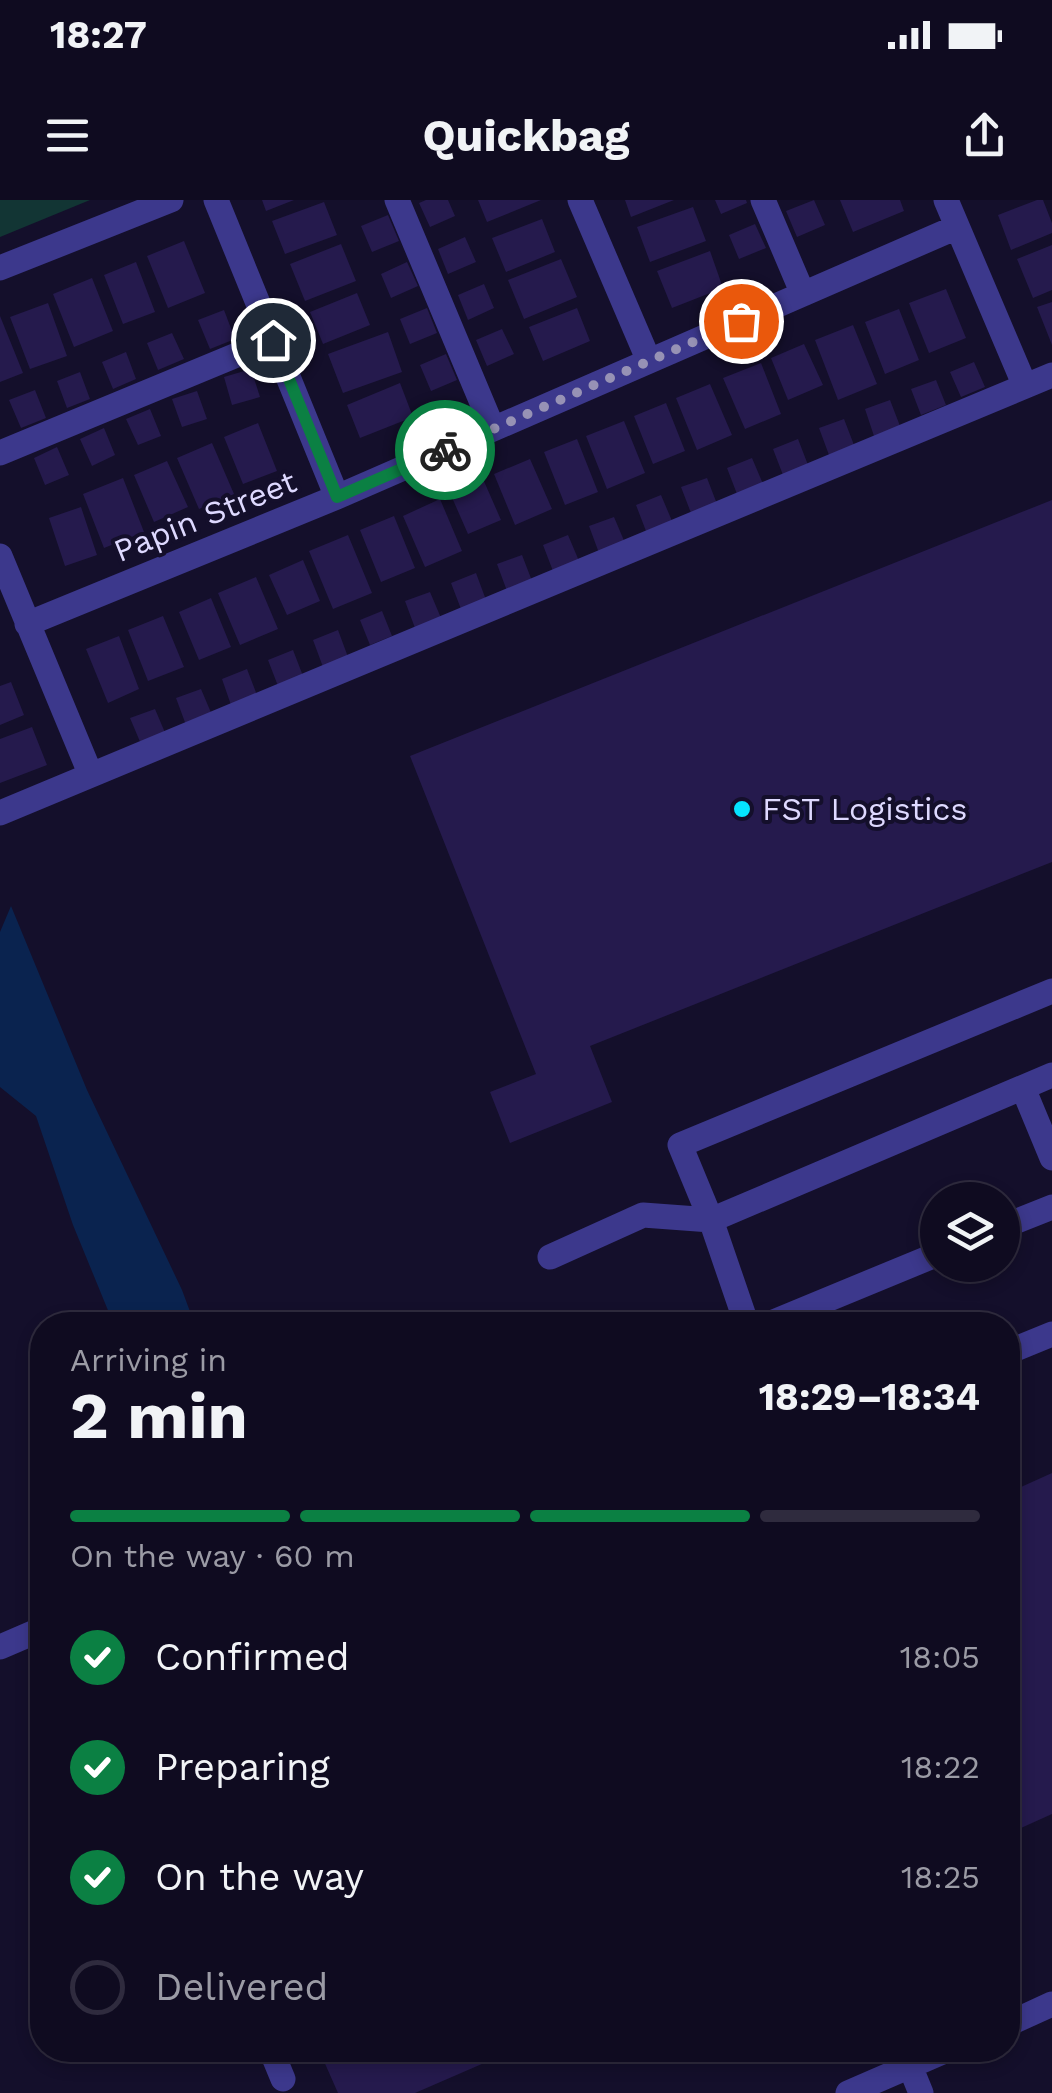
<!DOCTYPE html>
<html lang="en">
<head>
<meta charset="utf-8">
<style>
	body { margin:0; font-family:"Work Sans",sans-serif; background:#181429; color:#f1f3f6; height:100vh; display:flex; flex-direction:column; font-size:38px; white-space:nowrap }
	* { box-sizing:border-box; margin:0 }
	p { font-size:32px; color:#9b9ba5 }
	.icon { flex:none; width:55px; height:55px; fill:none; stroke:currentColor; stroke-width:2; stroke-linecap:round; stroke-linejoin:round }
	.map { position:relative; flex:1; overflow:hidden }
	.sheet { position:absolute; left:30px; top:1112px; width:990px; height:750px; display:flex; flex-direction:column; background:#0f0b20; border-radius:40px; box-shadow:0 5px 15px #0003,0 0 0 2px #2f2b3e }
	.sheet>* { flex:none }
	.tools { position:absolute; left:920px; top:982px; display:grid; gap:20px }
	.tools a { display:grid; place-items:center; width:100px; height:100px; border-radius:50%; background:#0f0b20; box-shadow:0 5px 15px #0003,0 0 0 2px #2f2b3e; font-size:50px }
	.pin { position:absolute; display:grid; place-items:center; width:85px; height:85px; color:#fff; margin:-42px; border:5px solid #fff; border-radius:50%; box-shadow:0 2px 10px #0007 }
	.courier { position:absolute; display:grid; place-items:center; width:100px; height:100px; margin:-50px; border:8px solid #0b8043; border-radius:50%; background:#fff; color:#222; box-shadow:0 2px 12px #0007 }
	.head em { font-style:normal; font-weight:700 }
	.head div { display:flex; flex-direction:column-reverse }
	.head { display:flex; align-items:center; justify-content:space-between; height:170px; padding:0 40px }
	h1 { font-size:65px; font-weight:700; line-height:75px }
	.bar { display:grid; grid-template-columns:repeat(4,1fr); gap:15px 10px; align-content:center; height:120px; padding:0 40px }
	.bar i { height:12px; border-radius:8px; background:#2f2b3e }
	.bar .on { background:#0b8043 }
	.bar p { grid-column:span 4 }
	ol { padding:0 40px; list-style:none }
	li { display:flex; align-items:center; gap:30px; height:110px }
	li p { margin-inline-start:auto }
	li .icon { padding:10px; border-radius:50%; background:#0b8043; color:#fff; stroke-width:4 }
	li:last-child { color:#9b9ba5 }
	li i { width:55px; height:55px; border:5px solid #2f2b3e; border-radius:50% }
	.status { display:flex; justify-content:space-between; align-items:center; height:70px; padding:0 50px; background:#0f0b20; direction:ltr }
	.status svg { height:28px; fill:currentColor }
	header { display:flex; justify-content:space-between; align-items:center; height:130px; padding:0 40px; background:#0f0b20; font-size:45px; font-weight:700 }
	.map>svg:first-child { display:block }
</style>
</head>
<body>
<div class="status"><b>18:27</b><svg viewBox="0 0 49 12"><path d="M0 12V9h3v3zM5 12V6h3v6zM10 12V3h3v9zM15 12V0h3v12zM26 1h20v11H26zM47 4h2v5h-2z"/></svg></div>
<header><svg class="icon" aria-label="menu" viewBox="0 0 24 24"><path d="M4 6h16M4 12h16M4 18h16"/></svg>Quickbag<svg class="icon" aria-label="share" viewBox="0 0 24 24"><path d="M12 15V3M7 8l5-5 5 5M5 13v7h14v-7"/></svg></header>
<div class="map">
<svg width="1052" height="1893" viewBox="0 0 1052 1893">
	<rect width="100%" height="100%" fill="#140f2b"/>
	<path fill="#123534" d="M0 0H90L0 37Z"/>
	<path fill="#0a234f" d="M11 706 87 890 182 1090 195 1125H114L73 1025 36 916 0 887V732Z"/>
	<path fill="#251a4d" d="M262 0H294L266 11Z
		M426 0H448L455 16 430 27 419 3Z
		M478 0H541L487 22Z
		M625 0H674L631 17Z
		M715 0H746L747 3 721 14Z
		M814 0 825 25 797 37 786 11Z
		M840 0H900L904 11 853 32Z
		M1037 0H1043L1052 23V33L1011 50 998 15Z
		M324 2 337 35 285 54 272 21Z
		M693 7 706 41 650 62 637 27Z
		M388 15 399 41 372 52 361 26Z
		M542 19 555 52 506 72 492 38Z
		M755 24 766 48 739 59 729 35Z
		M465 37 476 62 448 74 438 49Z
		M184 41 205 93 168 108 147 56Z
		M341 44 356 81 305 101 290 64Z
		M1052 45V90L1033 98 1017 59Z
		M710 51 723 88 672 108 657 71Z
		M561 59 577 97 524 119 508 80Z
		M136 62 155 112 123 124 104 75Z
		M407 62 418 86 391 98 381 74Z
		M92 78 113 131 74 147 53 94Z
		M484 84 494 108 468 120 458 95Z
		M946 89 966 138 929 153 909 103Z
		M357 93 370 125 323 144 310 112Z
		M1052 102V145L1037 107Z
		M48 103 67 156 30 169 10 117Z
		M427 108 437 133 410 144 400 119Z
		M577 108 590 141 543 161 529 127Z
		M899 109 919 160 885 174 865 122Z
		M224 110 235 139 210 149 198 120Z
		M0 116 23 173 0 182Z
		M853 125 877 184 838 200 815 140Z
		M502 129 514 154 487 166 476 140Z
		M388 132 402 172 343 193 328 154Z
		M172 133 184 159 158 170 147 143Z
		M804 144 823 185 788 200 771 158Z
		M126 152 136 179 113 189 102 162Z
		M446 154 457 180 431 191 420 165Z
		M974 162 985 187 961 197 950 172Z
		M761 163 781 214 745 229 723 178Z
		M251 169 260 197 232 205 224 177Z
		M80 172 90 199 67 208 57 181Z
		M936 180 946 205 921 215 911 189Z
		M400 183 413 217 360 238 347 205Z
		M710 184 732 235 697 250 676 198Z
		M35 190 46 218 21 228 9 200Z
		M197 191 207 219 182 227 172 199Z
		M890 200 900 226 874 236 865 209Z
		M666 203 685 251 653 264 634 216Z
		M150 209 161 236 138 245 126 219Z
		M844 219 854 245 829 255 819 228Z
		M624 221 645 273 607 289 586 236Z
		M258 223 277 271 243 284 224 237Z
		M104 228 115 255 92 266 80 239Z
		M577 239 598 292 565 305 544 252Z
		M798 239 808 265 783 275 773 249Z
		M212 243 234 294 199 309 177 258Z
		M57 247 69 275 45 285 34 258Z
		M752 258 763 284 737 294 727 268Z
		M530 259 552 309 515 325 494 274Z
		M167 261 188 307 154 322 134 275Z
		M123 278 144 332 104 348 83 294Z
		M707 278 717 304 691 313 681 287Z
		M483 279 501 320 468 334 450 293Z
		M661 295 672 321 646 331 636 305Z
		M440 299 462 351 425 367 403 316Z
		M1052 300V662L590 846 612 902 510 943 490 892 536 874 410 556Z
		M81 307 97 355 65 366 49 318Z
		M394 316 415 368 381 382 360 330Z
		M614 317 625 343 599 353 589 326Z
		M348 335 372 393 333 409 309 351Z
		M568 335 579 361 553 371 543 345Z
		M522 355 532 381 507 391 497 364Z
		M303 360 320 401 287 415 269 375Z
		M476 373 486 400 461 409 451 383Z
		M256 377 278 429 240 445 218 393Z
		M430 392 441 418 415 428 405 401Z
		M211 398 231 447 199 460 179 412Z
		M382 411 392 436 370 445 360 420Z
		M163 416 184 467 148 481 128 430Z
		M338 430 348 457 323 467 313 440Z
		M119 436 139 489 108 503 86 449Z
		M293 450 303 476 278 486 268 460Z
		M247 469 257 495 231 505 222 479Z
		M11 482 24 515 0 525V486Z
		M201 489 212 515 186 525 176 498Z
		M155 509 166 535 141 544 130 518Z
		M32 527 47 565 0 583V539Z
		M1052 1273V1614L1008 1634V1293Z
		M319 1850H514L415 1893H338Z"/>
	<g fill="none" stroke-linecap="round" stroke-linejoin="round">
		<path stroke="#3c388c" stroke-width="25" d="M216 0 337 297
			M397 0 493 229
			M580 0 649 161
			M763 0 803 94
			M946 0 1025 186
			M0 68 171 0
			M0 253 273 140
			M0 356 90 573
			M27 424 337 297 957 27
			M0 613 1052 175
			M1023 888 1052 958
			M1002 1027 1052 1007
			M550 1057 643 1015 711 1020 1052 875
			M747 1125 711 1020 680 945 1052 791
			M766 1125 938 1054
			M1008 1152 1052 1134
			M0 1447 42 1429
			M1008 1824 1052 1804
			M271 1850 283 1879
			M910 1866 921 1893
			M848 1893 947 1850"/>
	</g>
	<g fill="none" stroke-linecap="round" stroke-linejoin="round">
		<path stroke="#9792b5" stroke-width="10" stroke-dasharray="0 18" d="M445 250 741 121"/>
		<path stroke="#0b8043" stroke-width="12" d="M273 140 337 297 445 250"/>
	</g>
	<circle fill="#05e4ff" stroke="#140f2b" stroke-width="4" cx="742" cy="609" r="10"/>
	<g text-anchor="middle" dominant-baseline="central" stroke-width="8" stroke-linejoin="round" paint-order="stroke">
		<g font-size="32" fill="#ded9ff" stroke="#140f2b">
			<text transform="translate(205 316) rotate(-22)">Papin Street</text>
		</g>
		<g font-size="32" fill="#ded9ff" stroke="#140f2b" text-anchor="start">
			<text x="762" y="609">FST Logistics</text>
		</g>
	</g>
</svg>
<div class="tools">
<a><svg class="icon" aria-label="layers" viewBox="0 0 24 24"><path d="M12 4l9 5-9 5-9-5zM3 14l9 5 9-5"/></svg></a>
</div>
<div class="pin" style="left:741px;top:121px;background:#ea580c"><svg class="icon" aria-label="bag" viewBox="0 0 24 24"><path d="M5 8h14l-1 12H6zM9 8a3 3 0 0 1 6 0"/></svg></div>
<div class="pin" style="left:273px;top:140px;background:#1f2937"><svg class="icon" aria-label="home" viewBox="0 0 24 24"><path d="M3 11l9-7 9 7M6 9v11h12V9"/></svg></div>
<div class="courier" style="left:445px;top:250px"><svg class="icon" aria-label="bike" viewBox="0 0 24 24"><circle cx="6" cy="16" r="4"/><circle cx="18" cy="16" r="4"/><path d="M6 16l4-8h5l3 8M10 8l3 8H6M13 5h3"/></svg></div>
<section class="sheet">
<div class="head"><div><h1>2 min</h1><p>Arriving in</p></div><em>18:29–18:34</em></div>
<div class="bar"><i class="on"></i><i class="on"></i><i class="on"></i><i></i><p>On the way · 60 m</p></div>
<ol>
<li><svg class="icon" aria-label="check" viewBox="0 0 24 24"><path d="M5 12l5 5 9-10"/></svg>Confirmed<p>18:05</p></li>
<li><svg class="icon" aria-label="check" viewBox="0 0 24 24"><path d="M5 12l5 5 9-10"/></svg>Preparing<p>18:22</p></li>
<li><svg class="icon" aria-label="check" viewBox="0 0 24 24"><path d="M5 12l5 5 9-10"/></svg>On the way<p>18:25</p></li>
<li><i></i>Delivered</li>
</ol>
</section>
</div>
</body>
</html>
